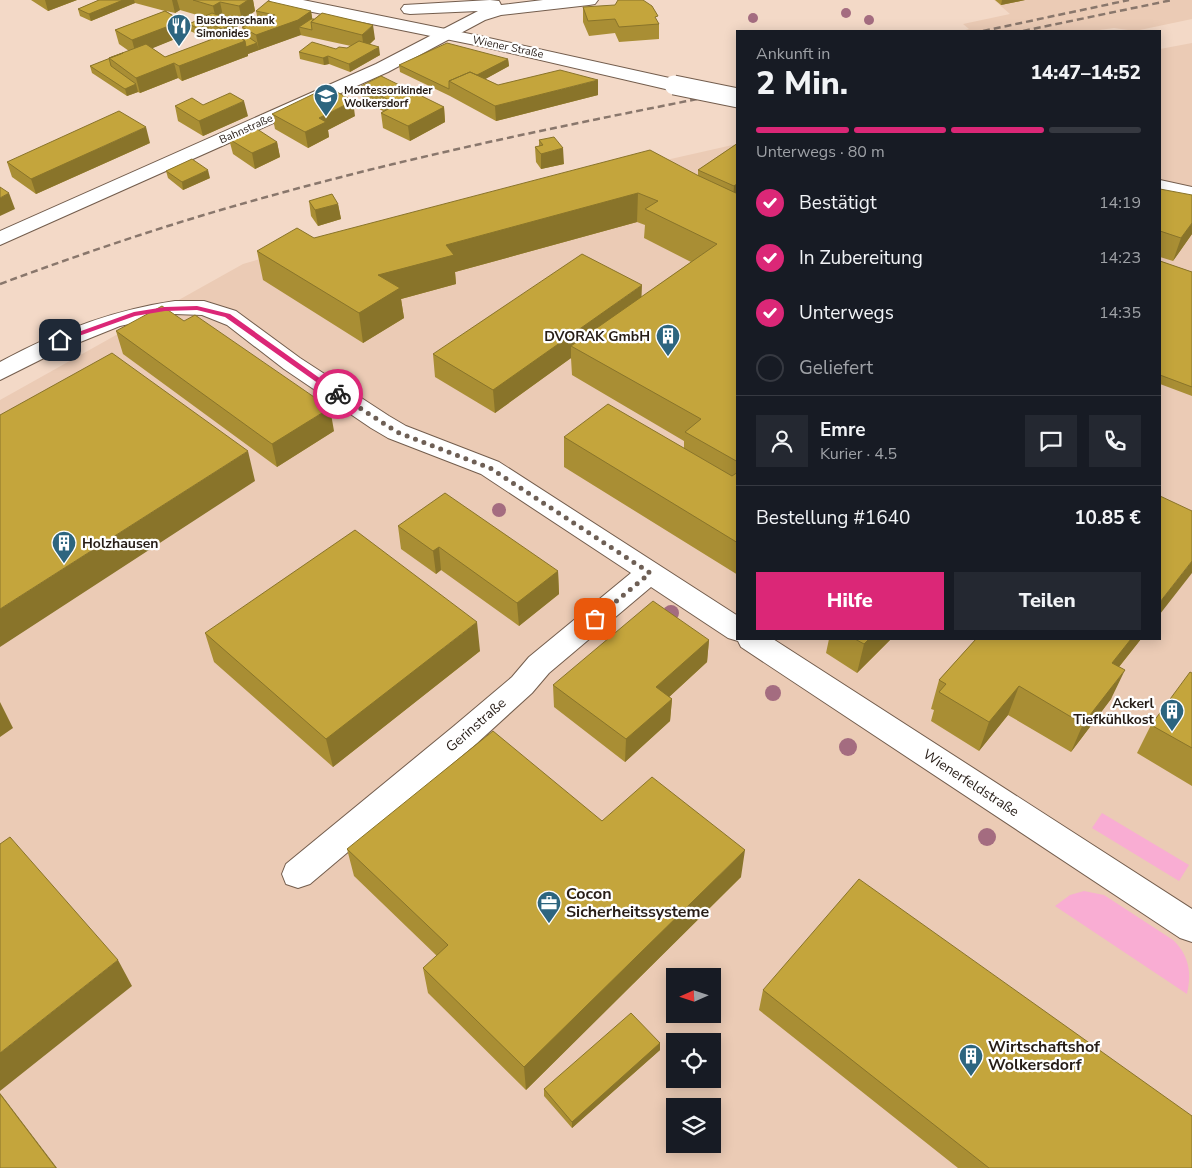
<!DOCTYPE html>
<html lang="de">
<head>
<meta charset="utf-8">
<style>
	body { margin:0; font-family:"Nunito Sans",sans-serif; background:#242831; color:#f1f3f6; height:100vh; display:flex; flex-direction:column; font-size:19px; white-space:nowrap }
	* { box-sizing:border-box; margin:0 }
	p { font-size:16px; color:#9ea1a6 }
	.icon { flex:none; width:28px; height:28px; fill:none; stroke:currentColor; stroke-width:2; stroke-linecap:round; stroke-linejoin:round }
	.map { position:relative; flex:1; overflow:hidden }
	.details { position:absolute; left:736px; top:30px; width:425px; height:610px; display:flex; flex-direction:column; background:#171b24; border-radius:0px; box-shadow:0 2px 12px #0003 }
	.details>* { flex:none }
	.needle { width:32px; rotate:267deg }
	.tools { position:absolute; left:666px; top:968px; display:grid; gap:10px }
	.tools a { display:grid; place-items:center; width:55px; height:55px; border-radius:0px; background:#171b24; box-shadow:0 2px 12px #0003; font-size:25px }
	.pin { position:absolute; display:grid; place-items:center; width:42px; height:42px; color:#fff; margin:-21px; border-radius:10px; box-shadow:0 2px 8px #0006 }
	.courier { position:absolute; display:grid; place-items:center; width:50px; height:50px; margin:-25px; border:4px solid #db2777; border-radius:50%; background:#fff; color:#222; box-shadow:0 1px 6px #0007 }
	.headline em { font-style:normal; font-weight:800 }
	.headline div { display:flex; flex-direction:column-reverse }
	.headline { display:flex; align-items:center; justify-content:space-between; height:85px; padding:0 20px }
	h1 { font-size:32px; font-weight:800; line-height:38px }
	.bar { display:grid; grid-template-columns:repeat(4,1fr); gap:8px 5px; align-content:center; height:60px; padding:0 20px }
	.bar i { height:6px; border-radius:4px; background:#363941 }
	.bar .active { background:#db2777 }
	.bar p { grid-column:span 4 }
	.line { display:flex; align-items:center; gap:12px; padding:0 20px; border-top:1px solid #363941 }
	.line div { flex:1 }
	.round { display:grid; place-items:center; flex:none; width:52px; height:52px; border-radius:0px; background:#242831 }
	ol { padding:0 20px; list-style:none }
	li { display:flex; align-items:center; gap:15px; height:55px }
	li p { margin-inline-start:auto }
	li .icon { padding:5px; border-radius:50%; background:#db2777; color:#fff; stroke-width:4 }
	li:last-child { color:#9ea1a6 }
	li i { width:28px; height:28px; border:2px solid #363941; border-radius:50% }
	.primary-button { display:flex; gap:10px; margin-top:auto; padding:10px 20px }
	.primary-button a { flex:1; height:58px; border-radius:0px; background:#db2777; color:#fff; font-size:20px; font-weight:800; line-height:58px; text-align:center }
	.primary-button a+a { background:#242831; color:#f1f3f6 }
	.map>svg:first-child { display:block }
</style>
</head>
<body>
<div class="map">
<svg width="1192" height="1168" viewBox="0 0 1192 1168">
	<rect width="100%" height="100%" fill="#f3d9c7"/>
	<path fill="#ebcbb5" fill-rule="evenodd" d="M994 0H1192V19L1135 31 1114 28 1092 31H962L969 29 963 24 1010 14Z
		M1192 43V1168H0V400L243 264 383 224 737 144 738 639H1160V49ZM675 976H712V1014H675ZM675 1041H712V1079H675ZM675 1106H712V1144H675Z"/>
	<path fill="#f9add3" d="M1102 813 1189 865 1179 881 1092 828Z
		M1084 891 1104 895 1173 940C1189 955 1192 973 1187 994L1055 906 1070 895Z"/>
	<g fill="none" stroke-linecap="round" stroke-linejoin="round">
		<defs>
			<path id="minor" d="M490 0 499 1 501 5 543 0H598L595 4 589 5 501 15 485 20 388 72 0 245V231L376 64 478 11 410 14 404 13 401 9 404 5Z
				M175 301H204L236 311 300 358 389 416 406 426 499 462 738 616V639H773L1192 909V942L1180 938 741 647 738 641 728 638 651 587 549 673 532 693 476 744 310 884 298 888 286 884 282 874 286 864 454 726 512 677 529 657 631 573 481 474 388 438 371 428 284 369 227 325 202 315 175 314 120 326 58 351 0 380V362C55 332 113 310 175 301Z"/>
			<path id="primary" d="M269 0H303L480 36 674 79 681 81 683 85 681 89 674 91 480 46 278 5 272 4Z
				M1160 180 1192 187V199L1160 192Z"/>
		</defs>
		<use href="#minor" stroke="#735d4d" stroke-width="2"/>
		<use href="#primary" stroke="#735d4d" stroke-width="2"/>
		<use href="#minor" fill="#fff" fill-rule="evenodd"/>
		<use href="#primary" fill="#fff" fill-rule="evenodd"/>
		<path stroke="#89776c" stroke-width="2.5" stroke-dasharray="7 4" stroke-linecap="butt" d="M983 31 1129 0
			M1023 31 1172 0
			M0 284C89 251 178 221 270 196 424 153 581 122 738 91"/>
		<defs>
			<path id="primary-bridge" d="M674 85 738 98"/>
		</defs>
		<use href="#primary-bridge" stroke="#735d4d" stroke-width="21" stroke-linecap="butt"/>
		<use href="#primary-bridge" stroke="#fff" stroke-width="19"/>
	</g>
	<g fill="#a46c80">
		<circle cx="846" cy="13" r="5"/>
		<circle cx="753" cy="18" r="5"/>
		<circle cx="869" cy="20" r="5"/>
		<circle cx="499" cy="510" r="7"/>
		<circle cx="671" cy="613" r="8"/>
		<circle cx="773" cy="693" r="8"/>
		<circle cx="848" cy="747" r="9"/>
		<circle cx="987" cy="837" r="9"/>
	</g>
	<path fill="#a98e34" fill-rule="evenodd" d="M31 0H77L48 11Z
		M99 0H253L255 11 242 21 223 16 222 17 237 22 238 29 232 32 238 36 244 34 242 27 258 21 256 11H311L312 19H314L322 13 375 39 370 44 380 55 350 72 329 64 324 65 300 59 299 52 347 48 351 46 300 35 248 54V56L182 81 178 78 140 93 138 92 127 96 92 73 90 66 129 51 119 44 115 30 165 11 135 3 91 21 80 16 78 9ZM180 10 204 17 189 24 190 31 199 35 210 30 222 36 165 57 152 48 185 35 182 21 166 11 175 13Z
		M995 0H1025L1001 5Z
		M583 7 657 21 659 24V39L619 42 615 33 589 36 583 22Z
		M508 59 509 66 485 79 498 85 598 95 496 121 450 96 400 72 399 65Z
		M361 86 444 107 445 122 410 141 383 128 381 113 383 111 363 101Z
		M203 105 248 116 203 136 178 121 175 106Z
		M272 114 355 116 328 130 329 137 308 148 275 129Z
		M229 139 277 142 280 157 255 169 233 154Z
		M539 140 564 164 541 169 536 162 535 147 539 146Z
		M150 143 36 194 12 177 7 162Z
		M738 143V575L564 467V437L684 448V441L572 375 571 358 495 413 435 377 433 354 642 297 691 262 644 238 645 225 637 222 455 272 456 284 401 299 404 318 363 343 263 280 257 251 314 238 698 175V170Z
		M166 171 210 178 183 190 168 178Z
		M1160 189 1192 234 1173 261 1160 257Z
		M309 201 338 204 341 219 318 226 311 216Z
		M1160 261 1192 272V396L1160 384Z
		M116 331 334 431 277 467 123 354Z
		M398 526 558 571 559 594 519 626 441 570 436 574 401 549Z
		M205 633 480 651 333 767 214 662Z
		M829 639H891L857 673 826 653Z
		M976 639H1141L1119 667 1111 699 1071 752 1008 715 979 751 931 721 934 710 931 709 939 680Z
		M709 640 707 662 669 697 672 699 670 721 625 762 554 707 553 685Z
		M1192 673V786L1137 753 1151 725Z
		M347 849 741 877 526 1090 428 993 423 968 437 956 354 876Z
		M763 990 1192 1168H958L759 1010Z
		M660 1043V1050L572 1128 544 1096V1089Z"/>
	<path fill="#89742a" d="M45 0H77L48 11Z
		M123 0H134L135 3 91 21 89 14Z
		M172 0H177L180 10 175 13Z
		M248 0H253L255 11 242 21 239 6Z
		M1002 0H1025L1001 5Z
		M220 2 223 16 216 20 213 6Z
		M311 11 313 23 311 22 299 27 301 35 259 50 256 35Z
		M182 21 185 35 136 55 132 40Z
		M237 22 238 29 224 36 222 29Z
		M208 23 210 30 199 35 197 28Z
		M373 25 375 39 364 49 362 35Z
		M245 41 257 43 259 50 248 54V56L182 81 179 66Z
		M379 47 380 55 350 72 349 64Z
		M328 56 329 64 324 65 323 58Z
		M508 59 509 66 471 87 456 85Z
		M174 63 178 78 140 93 136 78Z
		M598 80V95L496 121 495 106Z
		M136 84 138 92 127 96 125 89Z
		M244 101 248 116 203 136 199 121Z
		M353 101 355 116 328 130 329 137 308 148 305 132 319 118Z
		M444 107 445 122 410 141 408 126Z
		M146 127 150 143 36 194 31 179Z
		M277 142 280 157 255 169 252 153Z
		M563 148 564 164 541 169V154Z
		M208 170 210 178 183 190 182 182Z
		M738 183V198L733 201 734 186Z
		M9 193 15 209 0 216V198Z
		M638 193 637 222 455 272 456 284 401 299 404 318 363 343 359 313 378 275 446 245Z
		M338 204 341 219 318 226 315 210Z
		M1192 223V234L1173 261 1181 238Z
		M642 285 641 308 571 346V358L495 413 493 390Z
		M330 408 334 431 277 467 272 444Z
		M248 451 255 481 0 647V609Z
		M439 547 441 570 436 574 433 551Z
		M1192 561V573L1160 614V602Z
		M558 571 559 594 519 626 517 603Z
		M477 622 480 651 333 767 326 739Z
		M869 639H891L857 673 864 644Z
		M1131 639H1141L1099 692 1112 663Z
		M709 640 707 662 655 710 656 687Z
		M1125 670 1111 699 1071 752 1083 724Z
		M1019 686 1008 715 979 751 989 722Z
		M672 699 670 721 625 762 626 739Z
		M0 702 13 728 0 737Z
		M745 850 741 877 526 1090 524 1067Z
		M118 960 132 986 0 1091V1053Z
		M660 1043V1050L572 1128V1122Z
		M0 1093 57 1168H56L0 1094Z"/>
	<path fill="#c4a53c" stroke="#89742a" d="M99 0H123L89 14 78 9Z
		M193 0H248L239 6 220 2 213 6Z
		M618 0H643L652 6 658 16 655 17 659 24 619 27 615 19 588 21 583 7 615 5Z
		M268 1 311 11 298 20 256 35 242 27 275 15 256 11Z
		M165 11 182 21 132 40 115 30Z
		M212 13 237 22 222 29 208 23 197 28 189 24Z
		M322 13 373 25 362 35 311 22Z
		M311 19H314L311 22 312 30 299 27Z
		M231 32 245 41 179 66 174 63 136 78 109 58 146 44 165 57Z
		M244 34 257 43 246 47 245 41 238 36Z
		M359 41 379 47 349 64 328 56 323 58 299 52 312 42 336 49 339 47 347 48Z
		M447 43 508 59 477 75 470 72 449 81V89L399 65Z
		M123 53 109 58 111 66 136 84 125 89 90 66Z
		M560 70 598 80 495 106 449 81 470 72 498 85Z
		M381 76 444 107 408 126 381 113 397 104 361 86Z
		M328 87 353 101 319 118 326 122 305 132 272 114Z
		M230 93 244 101 199 121 175 106 192 98 203 105Z
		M119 111 146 127 31 179 7 162Z
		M254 127 277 142 252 153 229 139Z
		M554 137 563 148 541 154 535 147 543 145 539 140Z
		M738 143V183L734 186 698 170Z
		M650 150 697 175 738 194V462L685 432 701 419 571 346 717 244 645 209 658 201 638 193 446 245 454 255 378 275 400 288 359 313 257 251 297 228 314 238Z
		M192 159 208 170 182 182 166 171Z
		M0 187 9 193 0 198Z
		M1160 189 1192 195V223L1181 238 1160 231Z
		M332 194 338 204 315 210 309 201Z
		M582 254 642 285 493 390 433 354Z
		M1160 261 1192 272V387L1160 375Z
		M162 306 184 321 195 315 330 408 272 444 116 331Z
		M112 353 248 451 0 609V415Z
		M608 404 732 476 738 472V543L564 437Z
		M445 493 558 571 517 603 439 547 433 551 398 526Z
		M1160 496 1192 511V561L1160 602Z
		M355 530 477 622 326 739 205 633Z
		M653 601 709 640 656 687 672 699 626 739 553 685Z
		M855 639H869L864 644Z
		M976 639H1131L1112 663 1125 670 1083 724 1019 686 989 722 939 692 946 684 939 680Z
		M1190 672 1192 673V748L1151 725Z
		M493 731 602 821 652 777 745 850 524 1067 423 968 448 945 347 849Z
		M10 837 118 960 0 1053V844Z
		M859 879 1192 1116V1168H989L763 990Z
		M631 1013 660 1043 572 1122 544 1089Z
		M0 1094 56 1168H0Z"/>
	<path fill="#db2777" d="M197 306 230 314 342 394 336 396 225 317 197 310 165 311 135 316 62 342 56 340 134 312 165 307Z"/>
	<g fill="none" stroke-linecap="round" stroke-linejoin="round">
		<path stroke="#6e5f55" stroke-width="5" stroke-dasharray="0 9" d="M338 394 397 432 490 468 650 573 595 619"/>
	</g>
	<defs>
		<symbol id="restaurant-pin" viewBox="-11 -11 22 30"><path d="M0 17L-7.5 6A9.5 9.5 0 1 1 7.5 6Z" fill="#2d657f" stroke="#fff"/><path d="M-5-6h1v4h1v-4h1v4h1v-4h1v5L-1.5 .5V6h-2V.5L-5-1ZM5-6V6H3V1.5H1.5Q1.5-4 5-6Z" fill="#fff"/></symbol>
		<symbol id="school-pin" viewBox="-11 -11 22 30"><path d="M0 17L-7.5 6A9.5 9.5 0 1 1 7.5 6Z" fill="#2d657f" stroke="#fff"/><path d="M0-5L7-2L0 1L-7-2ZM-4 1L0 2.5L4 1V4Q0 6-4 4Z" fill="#fff"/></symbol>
		<symbol id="building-pin" viewBox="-11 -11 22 30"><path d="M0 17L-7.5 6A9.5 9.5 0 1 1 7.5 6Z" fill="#2d657f" stroke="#fff"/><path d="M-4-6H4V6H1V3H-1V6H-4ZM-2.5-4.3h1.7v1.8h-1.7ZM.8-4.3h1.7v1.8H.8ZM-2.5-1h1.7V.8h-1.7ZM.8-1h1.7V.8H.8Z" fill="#fff"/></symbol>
		<symbol id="office-pin" viewBox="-11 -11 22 30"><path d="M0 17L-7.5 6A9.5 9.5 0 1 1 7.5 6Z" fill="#2d657f" stroke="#fff"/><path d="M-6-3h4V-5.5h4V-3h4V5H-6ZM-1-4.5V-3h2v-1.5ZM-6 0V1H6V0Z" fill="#fff"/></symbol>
	</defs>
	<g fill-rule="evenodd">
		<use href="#restaurant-pin" x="165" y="12" width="28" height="38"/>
		<use href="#school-pin" x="312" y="82" width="28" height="38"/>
		<use href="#building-pin" x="654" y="322" width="28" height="38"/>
		<use href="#building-pin" x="50" y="529" width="28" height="38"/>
		<use href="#building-pin" x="1158" y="697" width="28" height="38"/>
		<use href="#office-pin" x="535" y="889" width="28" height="38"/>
		<use href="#building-pin" x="957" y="1042" width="28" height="38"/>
	</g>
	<g text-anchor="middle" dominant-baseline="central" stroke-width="4.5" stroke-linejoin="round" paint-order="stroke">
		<g font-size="11" font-weight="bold" fill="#271d17" stroke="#fff" text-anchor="start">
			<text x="196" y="20">Buschenschank<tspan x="196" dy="13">Simonides</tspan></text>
			<text x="344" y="90">Montessorikinder<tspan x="344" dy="13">Wolkersdorf</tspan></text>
		</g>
		<g font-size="11" fill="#271d17" stroke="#fff">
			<text transform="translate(508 47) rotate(12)">Wiener Straße</text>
			<text transform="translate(246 129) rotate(-24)">Bahnstraße</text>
		</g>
		<g font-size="14" font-weight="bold" fill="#271d17" stroke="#fff" text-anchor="end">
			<text x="650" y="336">DVORAK GmbH</text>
			<text x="82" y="543" text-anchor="start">Holzhausen</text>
			<text x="1154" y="703">Ackerl<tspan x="1154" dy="16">Tiefkühlkost</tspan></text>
		</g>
		<g font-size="14" fill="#271d17" stroke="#fff">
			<text transform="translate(476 725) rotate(-41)">Gerinstraße</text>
			<text transform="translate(971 783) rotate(33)">Wienerfeldstraße</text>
		</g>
		<g font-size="16" font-weight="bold" fill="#271d17" stroke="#fff" text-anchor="start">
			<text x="566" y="894">Cocon<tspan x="566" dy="18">Sicherheitssysteme</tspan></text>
			<text x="988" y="1047">Wirtschaftshof<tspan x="988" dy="18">Wolkersdorf</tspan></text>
		</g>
	</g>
</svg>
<div class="tools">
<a><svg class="needle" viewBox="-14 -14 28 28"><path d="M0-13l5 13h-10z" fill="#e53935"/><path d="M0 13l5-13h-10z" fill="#9ea1a6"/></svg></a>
<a><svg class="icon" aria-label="locate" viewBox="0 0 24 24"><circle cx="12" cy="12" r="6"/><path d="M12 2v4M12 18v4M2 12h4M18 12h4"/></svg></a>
<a><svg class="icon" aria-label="layers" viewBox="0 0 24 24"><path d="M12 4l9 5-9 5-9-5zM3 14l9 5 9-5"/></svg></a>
</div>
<div class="pin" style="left:595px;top:619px;background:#ea580c"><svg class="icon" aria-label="bag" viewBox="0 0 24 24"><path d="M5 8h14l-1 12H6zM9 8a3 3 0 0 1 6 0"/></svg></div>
<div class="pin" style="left:60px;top:340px;background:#1f2937"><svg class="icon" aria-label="home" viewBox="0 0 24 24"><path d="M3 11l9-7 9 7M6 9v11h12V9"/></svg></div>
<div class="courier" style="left:338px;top:394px"><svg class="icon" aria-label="bike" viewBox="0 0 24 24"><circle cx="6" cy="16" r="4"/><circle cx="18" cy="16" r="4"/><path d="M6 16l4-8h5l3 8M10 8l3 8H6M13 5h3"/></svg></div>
<section class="details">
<div class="headline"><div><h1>2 Min.</h1><p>Ankunft in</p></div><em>14:47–14:52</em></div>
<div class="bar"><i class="active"></i><i class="active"></i><i class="active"></i><i></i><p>Unterwegs · 80 m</p></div>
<ol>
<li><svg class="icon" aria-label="check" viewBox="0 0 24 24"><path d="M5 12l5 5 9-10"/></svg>Bestätigt<p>14:19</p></li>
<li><svg class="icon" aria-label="check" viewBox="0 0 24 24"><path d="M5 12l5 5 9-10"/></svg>In Zubereitung<p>14:23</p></li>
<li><svg class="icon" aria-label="check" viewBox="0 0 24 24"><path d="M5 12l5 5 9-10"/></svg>Unterwegs<p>14:35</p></li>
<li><i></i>Geliefert</li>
</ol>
<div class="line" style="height:90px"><a class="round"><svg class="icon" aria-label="person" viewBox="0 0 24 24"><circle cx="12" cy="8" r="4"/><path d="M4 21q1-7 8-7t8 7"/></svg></a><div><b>Emre</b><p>Kurier · 4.5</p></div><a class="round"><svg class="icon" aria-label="chat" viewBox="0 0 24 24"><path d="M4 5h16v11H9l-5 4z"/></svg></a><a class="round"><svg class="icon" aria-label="phone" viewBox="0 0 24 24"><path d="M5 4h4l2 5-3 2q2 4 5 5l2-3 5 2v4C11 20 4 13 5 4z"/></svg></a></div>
<div class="line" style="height:65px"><div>Bestellung #1640</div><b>10.85 €</b></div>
<div class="primary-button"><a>Hilfe</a><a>Teilen</a></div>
</section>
</div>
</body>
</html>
